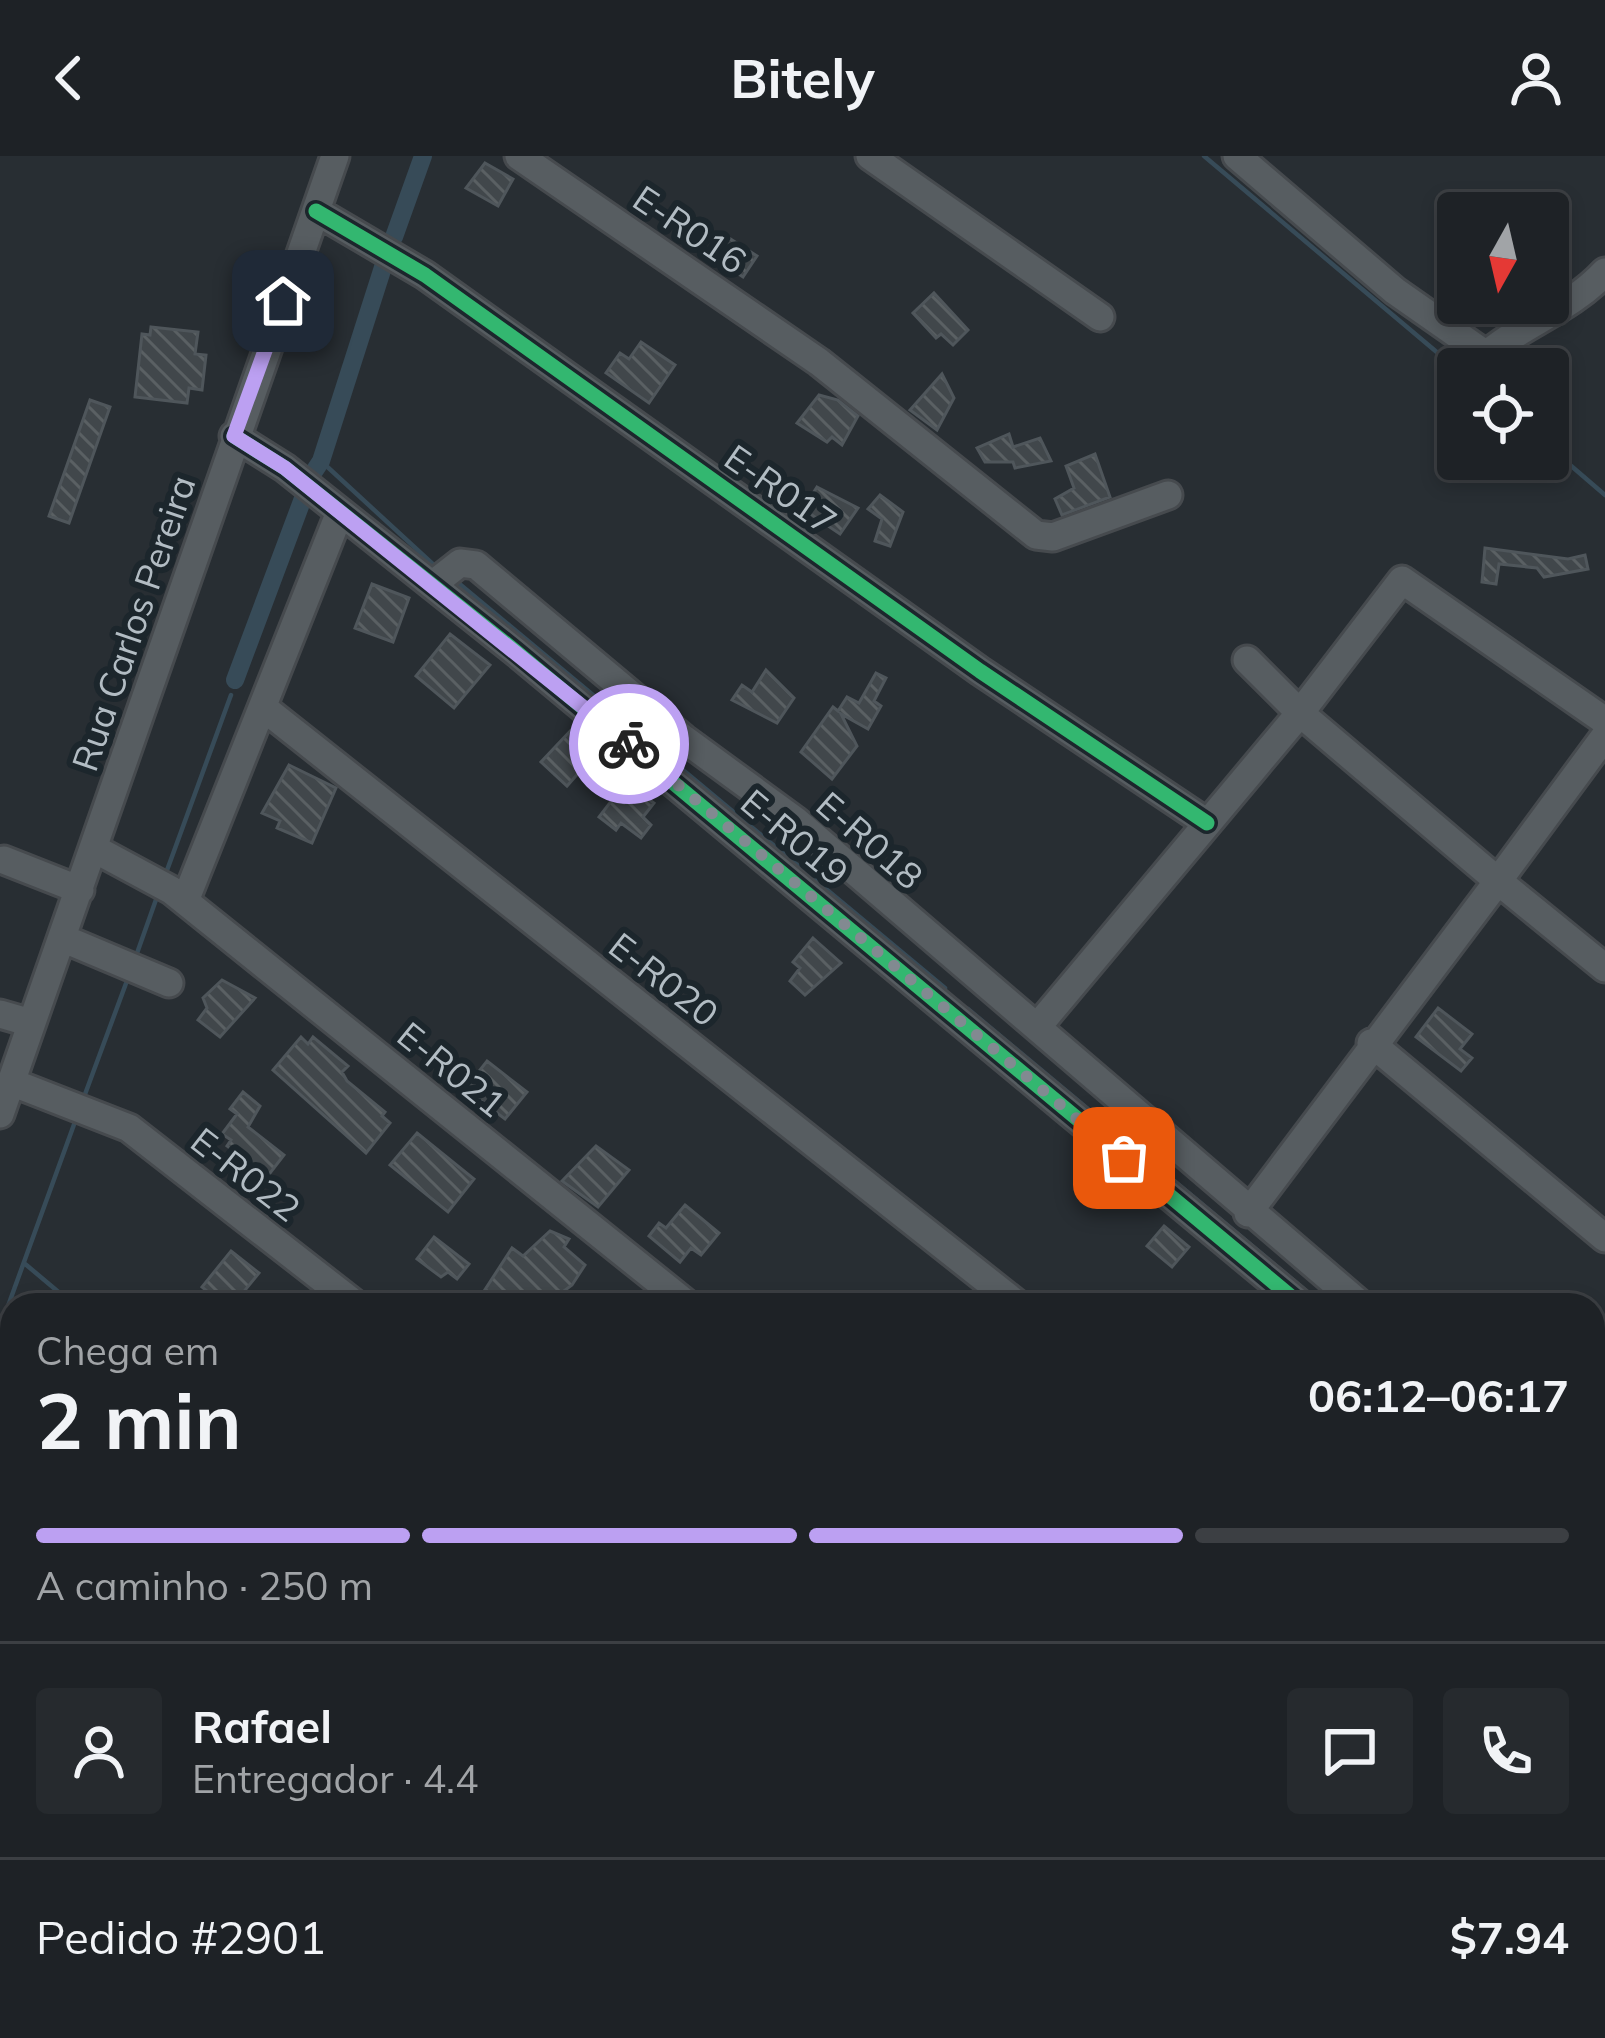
<!DOCTYPE html>
<html lang="pt">
<head>
<meta charset="utf-8">
<style>
	body { margin:0; font-family:Mulish,sans-serif; background:#262a2e; color:#f1f3f6; height:100vh; display:flex; flex-direction:column; font-size:45px; white-space:nowrap }
	* { box-sizing:border-box; margin:0 }
	p { font-size:39px; color:#a1a4a7 }
	.icon { flex:none; width:66px; height:66px; fill:none; stroke:currentColor; stroke-width:2; stroke-linecap:round; stroke-linejoin:round }
	.map { position:relative; flex:1; overflow:hidden }
	.drawer { position:absolute; left:0px; top:1137px; width:1605px; height:747px; display:flex; flex-direction:column; background:#1e2226; border-radius:36px 36px 0 0; box-shadow:0 6px 18px #0003,0 0 0 3px #3c3f43 }
	.drawer>* { flex:none }
	.needle { width:78px; rotate:188deg }
	.controls { position:absolute; left:1437px; top:36px; display:grid; gap:24px }
	.controls a { display:grid; place-items:center; width:132px; height:132px; border-radius:12px; background:#1e2226; box-shadow:0 6px 18px #0003,0 0 0 3px #3c3f43; font-size:60px }
	.pin { position:absolute; display:grid; place-items:center; width:102px; height:102px; color:#fff; margin:-51px; border-radius:24px; box-shadow:0 6px 18px #0006 }
	.courier { position:absolute; display:grid; place-items:center; width:120px; height:120px; margin:-60px; border:9px solid #bca0f2; border-radius:50%; background:#fff; color:#222; box-shadow:0 3px 15px #0007 }
	.summary em { font-style:normal; font-weight:700 }
	.summary div { display:flex; flex-direction:column-reverse }
	.summary { display:flex; align-items:center; justify-content:space-between; height:204px; padding:0 36px }
	h1 { font-size:78px; font-weight:700; line-height:90px }
	.bar { display:grid; grid-template-columns:repeat(4,1fr); gap:18px 12px; align-content:center; height:144px; padding:0 36px }
	.bar i { height:15px; border-radius:9px; background:#3c3f43 }
	.bar .on { background:#bca0f2 }
	.bar p { grid-column:span 4 }
	.line { display:flex; align-items:center; gap:30px; padding:0 36px; border-top:3px solid #3c3f43 }
	.line div { flex:1 }
	.round { display:grid; place-items:center; flex:none; width:126px; height:126px; border-radius:12px; background:#262a2e }
	header { display:flex; justify-content:space-between; align-items:center; height:156px; padding:0 36px; background:#1e2226; font-size:54px; font-weight:700 }
	.map>svg:first-child { display:block }
</style>
</head>
<body>
<header><svg class="icon" aria-label="back" viewBox="0 0 24 24"><path d="M15 5l-7 7 7 7"/></svg>Bitely<svg class="icon" aria-label="person" viewBox="0 0 24 24"><circle cx="12" cy="8" r="4"/><path d="M4 21q1-7 8-7t8 7"/></svg></header>
<div class="map">
<svg width="1605" height="1882" viewBox="0 0 1605 1882">
	<defs>
		<pattern id="building-back-hatch" width="6" height="6" patternUnits="userSpaceOnUse" patternTransform="scale(3)"><rect width="6" height="6" fill="#41474b"/><path d="M-1 5l2 2M0 0l6 6M5-1l2 2" fill="none" stroke="#5a6063"/></pattern>
	</defs>
	<rect width="100%" height="100%" fill="#282e33"/>
	<g fill="none" stroke-linecap="round" stroke-linejoin="round">
		<path stroke="#374b58" stroke-width="4.5" d="M1204 0 1458 214
			M1548 290 1605 339
			M321 305 436 411
			M456 425 945 832
			M166 717 231 539
			M136 800 158 738
			M968 853 1323 1149
			M84 941 128 822
			M24 1107 74 1149
			M0 1172 76 963
			M931 1872 942 1882"/>
		<path stroke="#374b58" stroke-width="18" d="M394 81 423 0
			M309 323 321 305 385 105
			M235 524 305 337"/>
	</g>
	<path fill="url(#building-back-hatch)" stroke="#4f565b" stroke-width="3" d="M485 7 513 23 498 50 466 32Z
		M729 82 757 100 743 121 716 103Z
		M934 137 968 174 953 189 941 178 936 182 913 157Z
		M151 171 198 176 195 198 206 199 202 234 189 232 187 247 135 241 142 178 150 179Z
		M641 186 675 209 649 247 606 217 620 197 629 203Z
		M942 218 954 242 937 274 910 254Z
		M819 239 838 244 858 260 842 289 832 281 827 286 797 267Z
		M90 244 110 251 69 367 49 360Z
		M1009 278 1013 291 1040 282 1051 305 1015 312 1013 306H985L977 292Z
		M1095 298 1110 341 1062 359 1055 343 1074 332 1066 310Z
		M817 331 858 352 840 378 803 353Z
		M880 339 903 356 890 390 875 385 882 363 868 353Z
		M1485 392 1568 403 1585 399 1588 413 1544 421 1537 412 1499 408 1496 428 1482 426Z
		M372 428 409 442 393 486 355 472Z
		M450 478 490 509 454 552 416 520Z
		M766 514 794 542 777 567 732 544 742 529 752 536Z
		M876 517 886 522 874 545 881 550 868 573 841 558 857 590 832 623 801 596 833 551 838 555 847 541 859 547Z
		M572 573 597 596 567 630 541 606Z
		M289 609 336 632 312 687 277 672 280 665 262 657Z
		M635 633 654 647 643 661 651 669 641 682 621 667 616 674 599 661 615 640 624 647Z
		M813 782 841 807 805 839 790 825 800 812 793 806Z
		M222 824 255 842 220 881 198 864 207 852 203 842Z
		M1438 852 1472 878 1460 893 1472 902 1461 915 1416 881Z
		M301 881 308 888 313 881 348 910 342 916 347 925 385 956 382 960 390 967 366 997 273 914Z
		M487 905 527 936 505 963 465 933Z
		M243 936 260 950 248 971 284 999 257 1034 240 1021 248 1012 245 1004 227 990 231 984 222 978 237 958 230 953Z
		M417 977 474 1023 448 1056 390 1009Z
		M596 990 629 1014 598 1051 562 1025Z
		M685 1049 719 1077 701 1099 691 1092 680 1106 649 1080 659 1067 666 1072Z
		M1164 1070 1189 1091 1172 1111 1147 1090Z
		M550 1075 569 1083 564 1091 585 1109 572 1129 545 1149H475L512 1092 523 1100Z
		M434 1081 469 1108 457 1123 448 1116 441 1121 417 1103Z
		M231 1095 259 1117 233 1149H210L201 1141 207 1135 202 1131Z"/>
	<g fill="none" stroke-linecap="round" stroke-linejoin="round">
		<defs>
			<path id="minor" d="M519 0 819 206 1036 379 1053 381 1168 339
				M870 0 1100 161
				M1237 0 1395 135 1485 198
				M316 55 425 119 980 515 1207 667
				M1471 213C1509 172 1566 158 1605 116
				M234 280 285 312 515 495 1301 1149
				M432 429 460 407 476 409 684 583 796 665 1361 1149
				M1247 504 1300 557 1498 725 1605 580
				M265 553 1018 1149
				M93 692 171 734 688 1149
				M4 704 80 734
				M185 745 340 356
				M62 782 169 827
				M0 858 31 867
				M1038 870 1300 557 1402 424 1605 565
				M1371 887 1605 1082
				M11 926 129 972 356 1149
				M0 958 335 0
				M1248 1057 1498 725 1605 812
				M0 1303 12 1279
				M1593 1339 1605 1349
				M1593 1393 1605 1403
				M0 1476 12 1482
				M1593 1600 1605 1609
				M0 1708 12 1713
				M372 1872 395 1882"/>
		</defs>
		<use href="#minor" stroke="#464a4e" stroke-width="33"/>
		<use href="#minor" stroke="#575d61" stroke-width="27"/>
		<defs>
			<path id="cycleway" d="M316 55 425 119 980 515 1207 667
				M234 280 285 312 515 495 1301 1149"/>
		</defs>
		<use href="#cycleway" stroke="#1c262c" stroke-width="22"/>
		<use href="#cycleway" stroke="#33b770" stroke-width="15"/>
	</g>
	<g fill="none" stroke-linecap="round" stroke-linejoin="round">
		<path stroke="#828a91" stroke-width="12" stroke-dasharray="0 21.6" d="M629 588 1124 1002"/>
		<path stroke="#bca0f2" stroke-width="15" d="M283 145 234 280 285 312 629 588"/>
	</g>
	<g text-anchor="middle" dominant-baseline="central" stroke-width="12" stroke-linejoin="round" paint-order="stroke">
		<g font-size="36" fill="#b2bcc3" stroke="#1c262c">
			<text transform="translate(690 73) rotate(34)">E-R016</text>
			<text transform="translate(781 333) rotate(35)">E-R017</text>
			<text transform="translate(133 467) rotate(-71)">Rua Carlos Pereira</text>
			<text transform="translate(795 681) rotate(40)">E-R019</text>
			<text transform="translate(870 684) rotate(41)">E-R018</text>
			<text transform="translate(664 823) rotate(38)">E-R020</text>
			<text transform="translate(452 913) rotate(39)">E-R021</text>
			<text transform="translate(246 1018) rotate(38)">E-R022</text>
		</g>
	</g>
</svg>
<div class="controls">
<a><svg class="needle" viewBox="-14 -14 28 28"><path d="M0-13l5 13h-10z" fill="#e53935"/><path d="M0 13l5-13h-10z" fill="#a1a4a7"/></svg></a>
<a><svg class="icon" aria-label="locate" viewBox="0 0 24 24"><circle cx="12" cy="12" r="6"/><path d="M12 2v4M12 18v4M2 12h4M18 12h4"/></svg></a>
</div>
<div class="pin" style="left:1124px;top:1002px;background:#ea580c"><svg class="icon" aria-label="bag" viewBox="0 0 24 24"><path d="M5 8h14l-1 12H6zM9 8a3 3 0 0 1 6 0"/></svg></div>
<div class="pin" style="left:283px;top:145px;background:#1f2937"><svg class="icon" aria-label="home" viewBox="0 0 24 24"><path d="M3 11l9-7 9 7M6 9v11h12V9"/></svg></div>
<div class="courier" style="left:629px;top:588px"><svg class="icon" aria-label="bike" viewBox="0 0 24 24"><circle cx="6" cy="16" r="4"/><circle cx="18" cy="16" r="4"/><path d="M6 16l4-8h5l3 8M10 8l3 8H6M13 5h3"/></svg></div>
<section class="drawer">
<div class="summary"><div><h1>2 min</h1><p>Chega em</p></div><em>06:12–06:17</em></div>
<div class="bar"><i class="on"></i><i class="on"></i><i class="on"></i><i></i><p>A caminho · 250 m</p></div>
<div class="line" style="height:216px"><a class="round"><svg class="icon" aria-label="person" viewBox="0 0 24 24"><circle cx="12" cy="8" r="4"/><path d="M4 21q1-7 8-7t8 7"/></svg></a><div><b>Rafael</b><p>Entregador · 4.4</p></div><a class="round"><svg class="icon" aria-label="chat" viewBox="0 0 24 24"><path d="M4 5h16v11H9l-5 4z"/></svg></a><a class="round"><svg class="icon" aria-label="phone" viewBox="0 0 24 24"><path d="M5 4h4l2 5-3 2q2 4 5 5l2-3 5 2v4C11 20 4 13 5 4z"/></svg></a></div>
<div class="line" style="height:156px"><div>Pedido #2901</div><b>$7.94</b></div>
</section>
</div>
</body>
</html>
